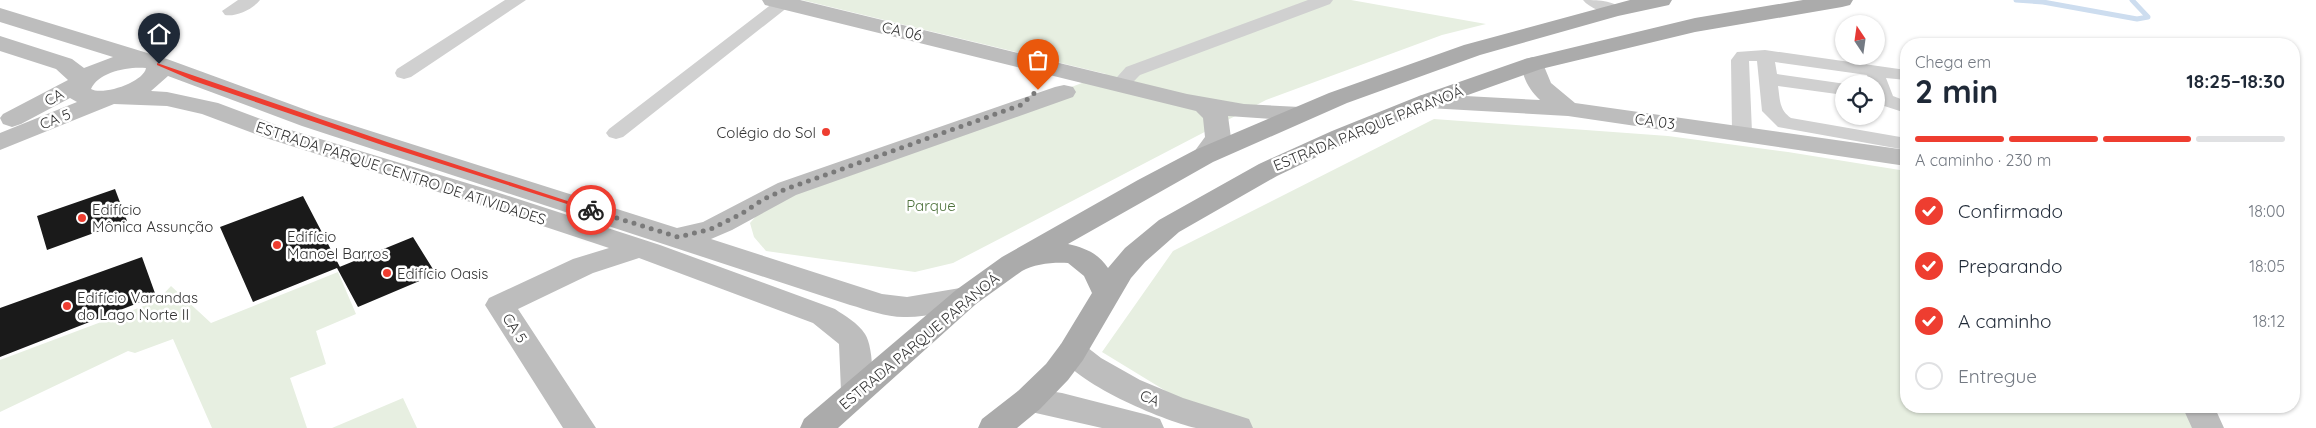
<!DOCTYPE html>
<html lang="pt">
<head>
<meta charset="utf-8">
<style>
	body { margin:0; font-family:Quicksand,sans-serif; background:#f6f6f7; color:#1f2937; height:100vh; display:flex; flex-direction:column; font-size:19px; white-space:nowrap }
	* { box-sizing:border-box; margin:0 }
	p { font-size:16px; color:#747a83 }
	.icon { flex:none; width:28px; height:28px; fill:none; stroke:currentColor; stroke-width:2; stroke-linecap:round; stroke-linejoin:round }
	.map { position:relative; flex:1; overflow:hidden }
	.panel { position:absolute; left:1900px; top:38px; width:400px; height:375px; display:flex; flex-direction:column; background:#fff; border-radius:20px; box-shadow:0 1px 4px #0004 }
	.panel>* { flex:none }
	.needle { width:32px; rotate:347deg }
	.controls { position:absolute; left:1835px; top:15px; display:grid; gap:10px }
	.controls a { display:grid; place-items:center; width:50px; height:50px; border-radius:50%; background:#fff; box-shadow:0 1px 4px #0004; font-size:25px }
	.pin { position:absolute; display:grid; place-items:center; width:42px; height:42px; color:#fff; margin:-51px -21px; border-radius:50% 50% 50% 0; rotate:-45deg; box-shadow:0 0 5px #0007 }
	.pin .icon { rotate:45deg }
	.courier { position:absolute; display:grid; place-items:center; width:50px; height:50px; margin:-25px; border:4px solid #ee3d30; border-radius:50%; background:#fff; color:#222; box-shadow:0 1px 6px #0007 }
	.summary em { font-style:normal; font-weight:700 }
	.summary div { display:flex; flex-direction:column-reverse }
	.summary { display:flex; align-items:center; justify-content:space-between; height:85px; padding:0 15px }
	h1 { font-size:32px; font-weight:700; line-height:38px }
	.bar { display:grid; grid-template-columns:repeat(4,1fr); gap:8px 5px; align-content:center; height:60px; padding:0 15px }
	.bar i { height:6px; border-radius:4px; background:#e0e1e3 }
	.bar .current { background:#ee3d30 }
	.bar p { grid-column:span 4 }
	ol { padding:0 15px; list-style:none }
	li { display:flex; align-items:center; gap:15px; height:55px }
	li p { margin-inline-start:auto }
	li .icon { padding:5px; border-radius:50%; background:#ee3d30; color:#fff; stroke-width:4 }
	li:last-child { color:#747a83 }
	li i { width:28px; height:28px; border:2px solid #e0e1e3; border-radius:50% }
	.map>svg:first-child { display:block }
</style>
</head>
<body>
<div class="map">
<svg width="2316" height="428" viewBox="0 0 2316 428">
	<rect width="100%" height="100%" fill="#fff"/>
	<path fill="#e7efe1" d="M802 0H1351L1486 24 1442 35 1266 100 953 263 915 272 766 251 754 237 750 223 770 200 1106 74Z
		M1434 119 1668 136 1788 152 1906 171V406H2186L2198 428H1250L1215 421 1102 352 1173 251Z
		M338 272 356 314 316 331 326 364 290 378 307 428H212L173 339 135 353 128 351 0 412V360L157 301 171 286 211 323Z
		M403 398 417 428H332Z"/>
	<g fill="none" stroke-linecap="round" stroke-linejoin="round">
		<path stroke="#cdddef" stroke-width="5" d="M2016 0 2043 2 2137 19 2148 17 2132 0"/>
	</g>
	<path fill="#1a1a1a" d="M115 189 127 221 47 250 37 216Z
		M303 196 340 267 337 268 413 237 436 274 358 307 337 268 253 302 220 227Z
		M142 257 156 296 0 357V308Z"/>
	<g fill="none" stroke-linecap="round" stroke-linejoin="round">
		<path fill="#d0d0d0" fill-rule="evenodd" d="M238 0H260C253 9 236 17 225 15L222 11Z
			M505 0H526L411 77 404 79 397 77 395 73 397 69Z
			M777 0H790L793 3 623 137 616 139 609 137 606 133 609 129Z
			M1308 0H1333L1330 4 1140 75C1131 84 1126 92 1112 89L1110 85 1126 67Z
			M1583 0C1596 0 1614 0 1623 10L1620 14C1610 16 1590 9 1583 0Z
			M1765 50 1906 70V80L1886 78 1893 96 1906 101V113L1878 104 1876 101V84H1870L1867 75 1775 62 1777 74 1846 84H1844V95L1778 86C1780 99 1779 110 1791 118L1906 138V150L1778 127 1762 111 1757 61H1749L1752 132 1749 136 1742 138 1735 136 1732 132 1731 60 1737 52Z"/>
		<path fill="#bdbdbd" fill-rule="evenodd" d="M762 0H800L1187 94 1244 104 1300 107 1309 109 1312 114 1309 119 1300 121 1228 116 1231 138C1221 153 1214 166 1195 162L1191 156 1205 137 1203 118 1196 111 765 5Z
			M0 8 167 59 320 115 677 228 703 222 778 183 1055 87 1064 85 1073 87 1076 92 1073 97 796 195 732 230 711 239 882 294 907 297 966 287 976 290 981 297 976 304C957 310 928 317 907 317 888 318 868 310 850 305L302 126 168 76 151 91 167 92 218 103 287 129 490 190 660 245 835 309C845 316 858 323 865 334 873 345 875 388 868 399L857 403 846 399 841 391 839 344 813 323 639 258 593 273 518 309 596 428H563L485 305 489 298 573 259 609 248 470 202 269 139 202 114 167 106 114 104 0 150V133L77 102 70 98 21 124 12 127 3 124 0 118 3 114 68 80 56 69 0 51V36L72 59 84 68 113 57 0 22ZM146 68C144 82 103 96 91 89 98 72 129 66 146 68Z
			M1533 57 1541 59 1551 83 1575 103 1906 150V166L1568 116 1428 108 1419 106 1416 101 1419 96 1428 94 1540 100C1529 90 1523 78 1521 64L1525 59Z
			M1072 341 1083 344 1101 358 1140 380 1183 398 1249 419 1253 428C1235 428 1213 428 1196 428 1161 420 1074 383 1057 352L1061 344Z
			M1029 388 1062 393 1148 415 1160 419 1164 428H1102L1018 409 1013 400 1018 391Z
			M2182 406H2214L2224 428H2192Z"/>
		<path fill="#ababab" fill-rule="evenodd" d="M1630 0H1672L1669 5 1618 16 1480 55 1347 103 1213 162 1068 244C1085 248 1098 253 1108 268L1125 248 1159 220 1259 164 1332 131 1419 96 1525 59 1695 18 1803 0H1853L1850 5 1842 7 1695 32 1541 69 1437 106 1350 141 1277 176 1179 232 1145 262 1131 278 1083 360 1068 380 1040 409 1017 428H978L982 419 1018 391 1046 364 1061 344 1092 293 1084 276 1068 263C1053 262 1034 264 1022 271L976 304 838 428H800L804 419 956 290 1002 257 1138 180 1195 150 1329 93 1464 45Z"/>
	</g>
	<path fill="#ee3d30" d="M157 63 387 142 595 210 589 211 382 145 194 81 157 65Z"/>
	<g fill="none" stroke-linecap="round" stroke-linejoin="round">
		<path stroke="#7a7a7a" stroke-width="5" stroke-dasharray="0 9" d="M591 210 678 237 711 229 741 214 764 199 786 189 1021 105 1038 90"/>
	</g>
	<g fill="#ee3d30" stroke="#fff" stroke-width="2">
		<circle cx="826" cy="132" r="5"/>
		<circle cx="82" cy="218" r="5"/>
		<circle cx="277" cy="245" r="5"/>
		<circle cx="387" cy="273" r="5"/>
		<circle cx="67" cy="306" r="5"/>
	</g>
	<g text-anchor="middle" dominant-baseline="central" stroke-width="5" stroke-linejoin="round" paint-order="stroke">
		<g font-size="15" fill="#333" stroke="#fff">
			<text transform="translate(902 31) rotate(13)">CA 06</text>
			<text transform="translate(54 97) rotate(-28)">CA</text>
			<text transform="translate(55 119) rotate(-21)">CA 5</text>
			<text transform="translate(1655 121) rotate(8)">CA 03</text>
			<text transform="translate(1368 128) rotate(-22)">ESTRADA PARQUE PARANOÁ</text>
			<text transform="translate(401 173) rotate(18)">ESTRADA PARQUE CENTRO DE ATIVIDADES</text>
			<text transform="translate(515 328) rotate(57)">CA 5</text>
			<text transform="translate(919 341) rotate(-40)">ESTRADA PARQUE PARANOÁ</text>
			<text transform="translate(1150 398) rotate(24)">CA</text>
		</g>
		<g font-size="15" fill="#333" stroke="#fff" text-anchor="start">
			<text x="816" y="132" text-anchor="end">Colégio do Sol</text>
			<text x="92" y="209">Edifício<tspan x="92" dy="17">Mônica Assunção</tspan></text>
			<text x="287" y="236">Edifício<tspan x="287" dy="17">Manoel Barros</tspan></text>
			<text x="397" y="273">Edifício Oasis</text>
			<text x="77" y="297">Edifício Varandas<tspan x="77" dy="17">do Lago Norte II</tspan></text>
		</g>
		<g font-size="15" fill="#4e723c" stroke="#fff">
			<text x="931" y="205">Parque</text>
		</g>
	</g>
</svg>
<div class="controls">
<a><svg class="needle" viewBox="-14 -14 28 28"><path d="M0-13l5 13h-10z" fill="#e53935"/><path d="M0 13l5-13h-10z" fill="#747a83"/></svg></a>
<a><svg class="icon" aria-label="locate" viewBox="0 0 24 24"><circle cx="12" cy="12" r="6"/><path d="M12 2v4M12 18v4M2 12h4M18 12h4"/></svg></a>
</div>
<div class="pin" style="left:1038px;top:90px;background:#ea580c"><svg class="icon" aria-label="bag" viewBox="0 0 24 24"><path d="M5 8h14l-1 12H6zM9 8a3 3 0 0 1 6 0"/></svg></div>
<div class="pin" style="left:159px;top:64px;background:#1f2937"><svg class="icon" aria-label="home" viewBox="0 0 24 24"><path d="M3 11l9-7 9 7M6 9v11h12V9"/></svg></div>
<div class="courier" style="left:591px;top:210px"><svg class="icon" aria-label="bike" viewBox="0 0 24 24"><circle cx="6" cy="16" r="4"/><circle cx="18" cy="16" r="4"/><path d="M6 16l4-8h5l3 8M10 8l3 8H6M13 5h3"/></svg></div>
<section class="panel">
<div class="summary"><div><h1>2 min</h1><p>Chega em</p></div><em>18:25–18:30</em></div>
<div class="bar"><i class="current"></i><i class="current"></i><i class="current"></i><i></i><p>A caminho · 230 m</p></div>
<ol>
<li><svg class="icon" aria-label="check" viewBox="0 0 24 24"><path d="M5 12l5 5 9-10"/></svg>Confirmado<p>18:00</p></li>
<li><svg class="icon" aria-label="check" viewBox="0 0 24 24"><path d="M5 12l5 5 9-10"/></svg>Preparando<p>18:05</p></li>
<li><svg class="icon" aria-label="check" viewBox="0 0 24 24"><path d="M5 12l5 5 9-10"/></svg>A caminho<p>18:12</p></li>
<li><i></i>Entregue</li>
</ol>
</section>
</div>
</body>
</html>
